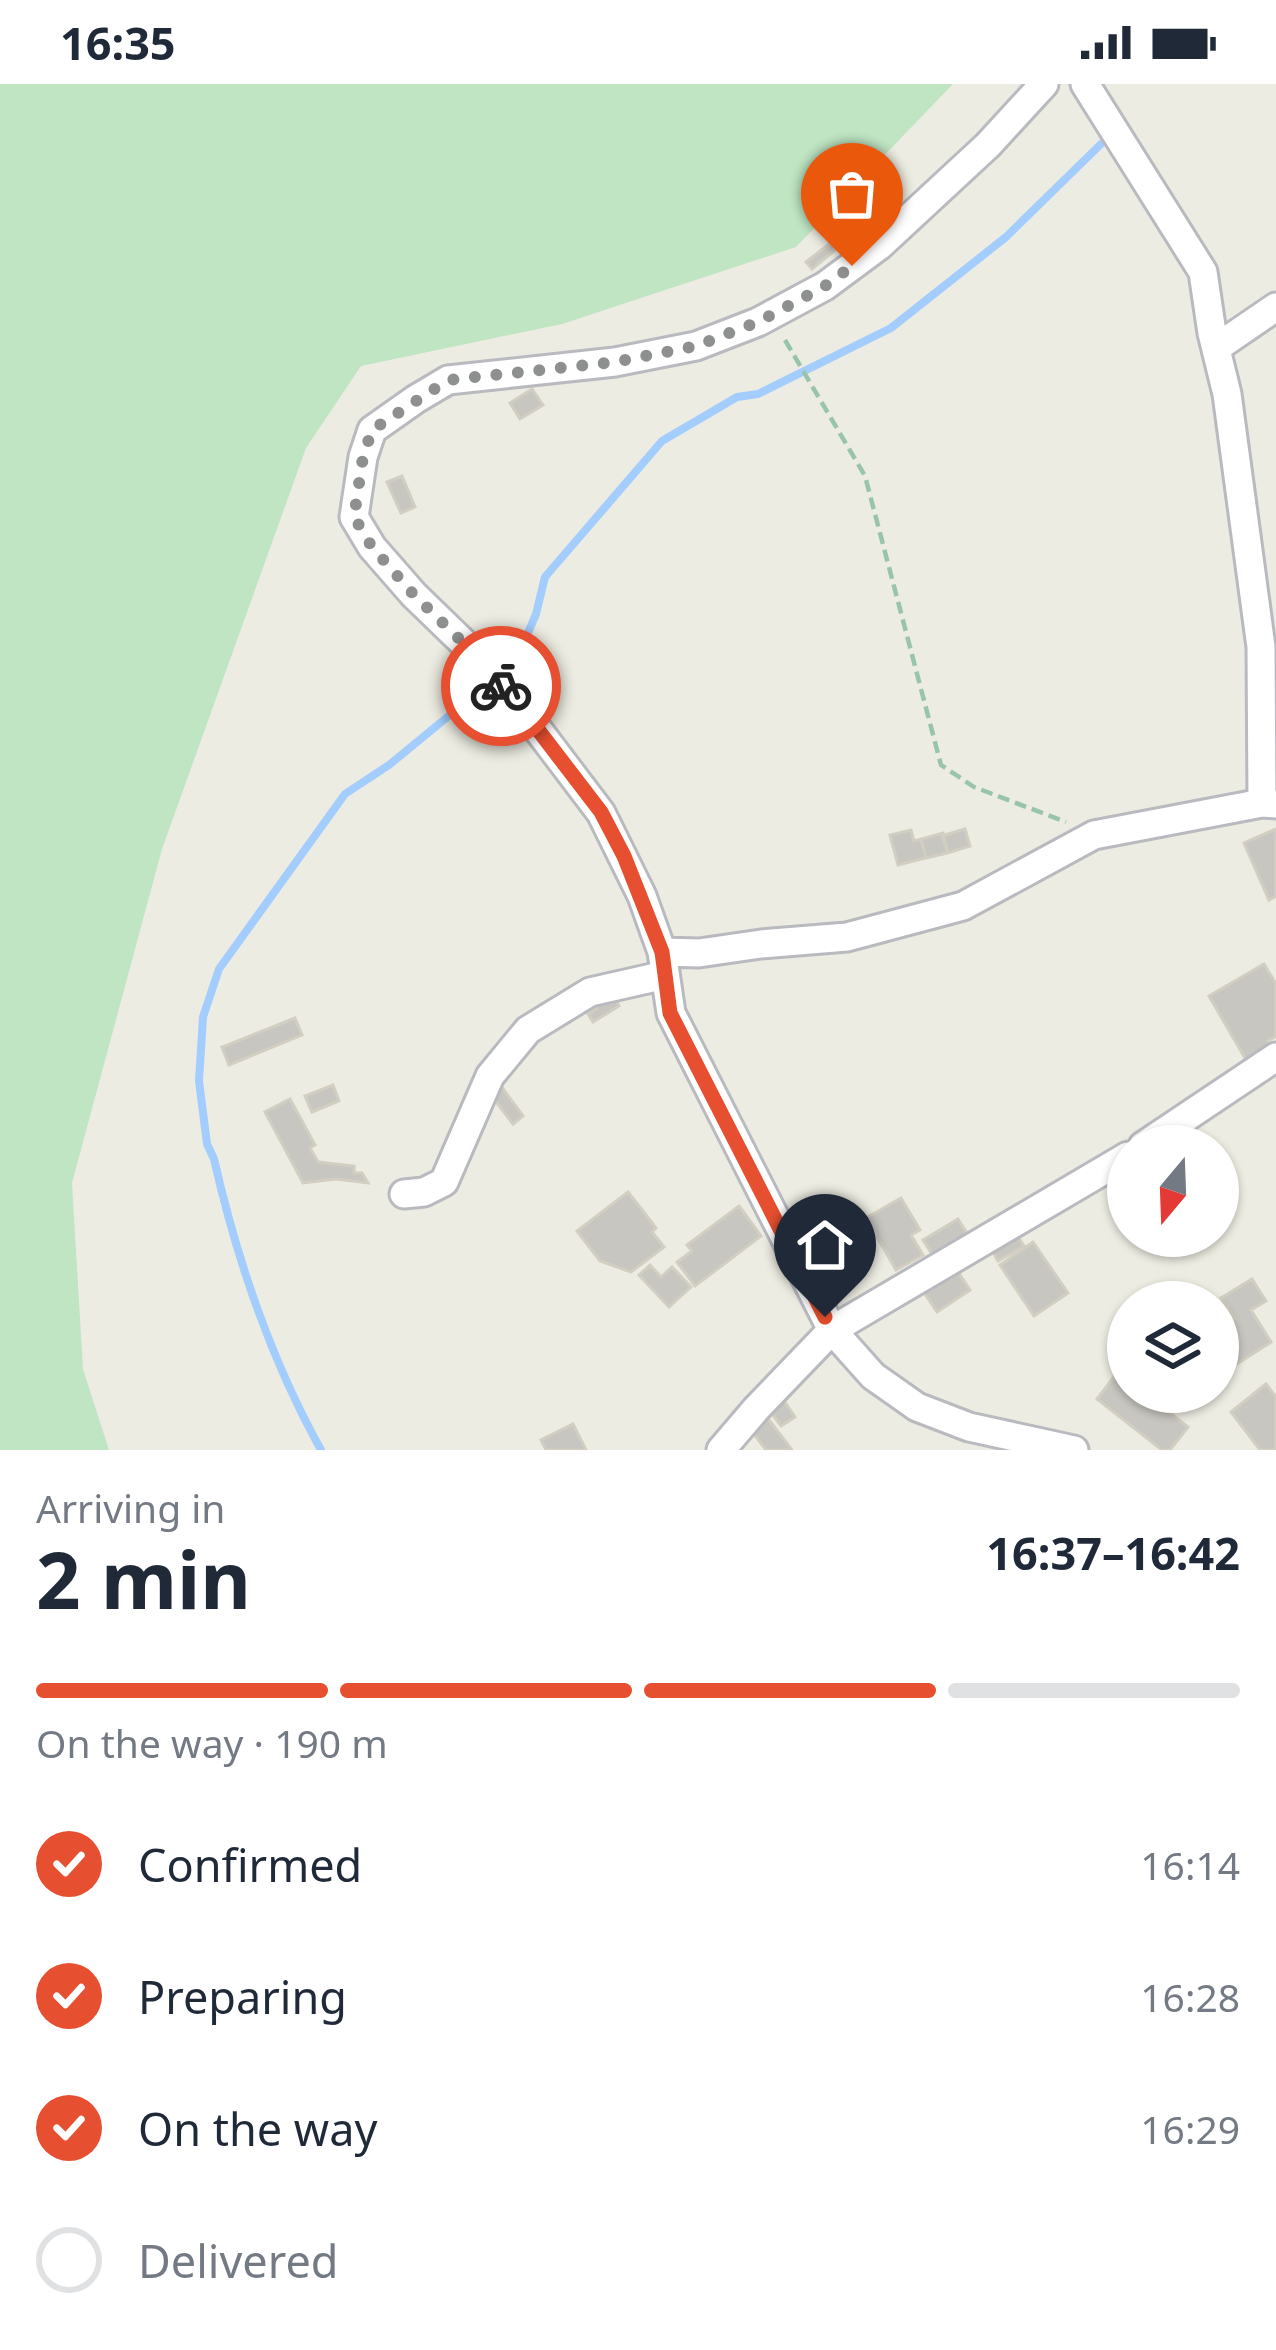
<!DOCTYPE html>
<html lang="en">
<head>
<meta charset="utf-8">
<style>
	body { margin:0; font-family:"Noto Sans",sans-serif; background:#f6f6f7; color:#1f2937; height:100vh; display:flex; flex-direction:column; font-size:45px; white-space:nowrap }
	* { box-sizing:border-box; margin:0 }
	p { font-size:39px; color:#747a83 }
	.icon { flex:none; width:66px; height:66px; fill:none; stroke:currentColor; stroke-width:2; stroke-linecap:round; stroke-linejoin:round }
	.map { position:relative; height:1366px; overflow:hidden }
	.sheet { display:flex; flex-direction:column; background:#fff; flex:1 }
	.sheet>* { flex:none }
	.needle { width:78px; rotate:199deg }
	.buttons { position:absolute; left:1107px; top:1041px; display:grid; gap:24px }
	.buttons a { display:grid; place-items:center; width:132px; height:132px; border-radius:50%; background:#fff; box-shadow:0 3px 9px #0004; font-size:60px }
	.pin { position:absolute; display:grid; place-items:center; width:102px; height:102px; color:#fff; margin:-123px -51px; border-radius:50% 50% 50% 0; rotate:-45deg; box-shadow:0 0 12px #0007 }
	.pin .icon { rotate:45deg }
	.courier { position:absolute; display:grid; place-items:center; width:120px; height:120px; margin:-60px; border:9px solid #e64f2f; border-radius:50%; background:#fff; color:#222; box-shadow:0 3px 15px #0007 }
	.overview em { font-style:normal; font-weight:700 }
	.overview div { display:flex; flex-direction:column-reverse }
	.overview { display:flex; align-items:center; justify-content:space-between; height:204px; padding:0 36px }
	h1 { font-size:78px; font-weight:700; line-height:90px }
	.bar { display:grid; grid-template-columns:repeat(4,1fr); gap:18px 12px; align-content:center; height:144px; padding:0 36px }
	.bar i { height:15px; border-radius:9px; background:#e0e1e3 }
	.bar .selected { background:#e64f2f }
	.bar p { grid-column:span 4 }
	ol { padding:0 36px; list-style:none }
	li { display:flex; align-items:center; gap:36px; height:132px }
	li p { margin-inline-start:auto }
	li .icon { padding:12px; border-radius:50%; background:#e64f2f; color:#fff; stroke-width:4 }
	li:last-child { color:#747a83 }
	li i { width:66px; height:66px; border:6px solid #e0e1e3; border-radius:50% }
	.status { display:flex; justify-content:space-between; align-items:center; height:84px; padding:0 60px; background:#fff; direction:ltr }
	.status svg { height:33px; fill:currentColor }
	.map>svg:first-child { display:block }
</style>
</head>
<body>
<div class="status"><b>16:35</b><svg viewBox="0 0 49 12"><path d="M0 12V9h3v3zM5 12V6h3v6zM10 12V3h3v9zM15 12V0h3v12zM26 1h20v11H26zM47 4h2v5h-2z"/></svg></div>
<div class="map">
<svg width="1276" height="1366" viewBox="0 0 1276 1366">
	<rect width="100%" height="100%" fill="#edece2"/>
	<path fill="#bfe5c2" d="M0 0H953L796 163 562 240 361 282 306 364 162 765 72 1099 83 1285 109 1366H0Z"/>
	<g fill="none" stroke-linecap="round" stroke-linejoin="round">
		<path stroke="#a2cdfe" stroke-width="8" d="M321 1366C271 1276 237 1176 214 1075L207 1060 199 997 203 933 219 885 345 710 389 681 485 602 525 556 536 530 545 493 662 357 737 313 758 310 891 244 1006 153 1101 60"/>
	</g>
	<path fill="#c8c6c0" stroke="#d2cec1" stroke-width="3" d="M834 156 840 162 812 185 806 178Z
		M532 305 543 321 520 335 510 319Z
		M402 392 415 423 401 429 387 398Z
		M965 745 970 762 948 769 942 752Z
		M1276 745V812L1269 816 1244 759Z
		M911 746 914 757 921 755 926 774 898 781 890 751Z
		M943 749 948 769 926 774 921 755Z
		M1264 880 1276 900V952L1268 957 1274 966 1249 981 1209 912Z
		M606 911 611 919 616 916 619 922 593 938 588 930 596 925 592 919Z
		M295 934 302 951 229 981 222 963Z
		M333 1001 339 1017 312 1028 305 1012Z
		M501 1002 523 1032 513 1040 490 1010Z
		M290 1015 315 1061 310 1064 318 1078 354 1082V1089H362L368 1099 336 1095 303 1099 265 1028Z
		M628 1108 656 1144 652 1148 664 1163 631 1188 600 1177 577 1147Z
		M901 1114 920 1146 911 1151 923 1171 896 1186 866 1134Z
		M739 1122 761 1152 695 1202 677 1178 692 1167 687 1161Z
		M958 1135 970 1154 935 1175 923 1156Z
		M1016 1150 1024 1162 998 1177 991 1165Z
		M1033 1158 1068 1209 1034 1232 1000 1181Z
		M650 1181 661 1193 672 1183 691 1203 669 1223 639 1191Z
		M956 1185 970 1206 937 1228 923 1207Z
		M1252 1195 1266 1217 1251 1226 1271 1258 1218 1292V1246L1235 1235 1221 1214Z
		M1123 1281 1128 1285V1308H1143L1188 1343 1170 1366H1162L1097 1315Z
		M1266 1300 1276 1313V1366H1260L1231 1328Z
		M784 1317 795 1333 781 1342 770 1327Z
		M766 1332 792 1366H766L750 1345Z
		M573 1340 586 1366H546L541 1356Z"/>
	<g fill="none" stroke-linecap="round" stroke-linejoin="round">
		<defs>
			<path id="street" d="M1044 0 988 61 879 162 825 202 758 238 696 262 615 278 448 296 416 315 372 346 363 373 354 433 372 463 414 511 477 572 529 634 601 729 642 812 662 868 671 929 832 1246 873 1292 917 1323 969 1343 1074 1366
				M1085 0 1203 188 1212 249 1227 310 1261 563 1262 719
				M1216 264 1276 223
				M662 868 699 869 761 860 847 853 963 822 1094 751 1262 719 1276 720
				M1143 1062 1276 973
				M404 1110 424 1108 444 1098 490 992 528 946 590 908 665 891
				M721 1366 756 1325 832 1246 1128 1072"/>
		</defs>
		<use href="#street" stroke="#b8babf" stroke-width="33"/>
		<path stroke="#98c5aa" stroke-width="4.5" stroke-dasharray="12 6" stroke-linecap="butt" d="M785 256 865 392 941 681 974 703 1066 738"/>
		<use href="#street" stroke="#fff" stroke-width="27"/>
	</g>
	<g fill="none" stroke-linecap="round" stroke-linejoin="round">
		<path stroke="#8e8f8f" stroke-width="12" stroke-dasharray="0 21.6" d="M501 602 477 572 414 511 372 463 354 433 363 373 372 346 448 296 615 278 696 262 758 238 825 202 852 182"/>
		<path stroke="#e64f2f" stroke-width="15" d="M501 602 529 634 601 728 624 772 662 868 670 929 825 1233"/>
	</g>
</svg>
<div class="buttons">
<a><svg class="needle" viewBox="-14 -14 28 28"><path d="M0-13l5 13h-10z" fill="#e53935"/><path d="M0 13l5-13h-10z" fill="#747a83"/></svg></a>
<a><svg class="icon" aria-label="layers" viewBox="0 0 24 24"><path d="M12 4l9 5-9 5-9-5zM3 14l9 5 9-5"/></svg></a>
</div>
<div class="pin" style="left:852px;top:182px;background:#ea580c"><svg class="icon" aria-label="bag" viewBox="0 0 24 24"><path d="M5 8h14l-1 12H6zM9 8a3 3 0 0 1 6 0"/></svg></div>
<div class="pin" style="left:825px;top:1233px;background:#1f2937"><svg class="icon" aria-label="home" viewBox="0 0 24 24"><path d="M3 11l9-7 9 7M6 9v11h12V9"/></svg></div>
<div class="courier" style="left:501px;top:602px"><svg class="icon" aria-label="bike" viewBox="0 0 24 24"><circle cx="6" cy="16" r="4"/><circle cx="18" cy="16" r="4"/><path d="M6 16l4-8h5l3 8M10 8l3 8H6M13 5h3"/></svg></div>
</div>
<section class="sheet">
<div class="overview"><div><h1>2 min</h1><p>Arriving in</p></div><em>16:37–16:42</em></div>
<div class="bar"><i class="selected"></i><i class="selected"></i><i class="selected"></i><i></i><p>On the way · 190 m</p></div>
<ol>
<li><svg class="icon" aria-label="check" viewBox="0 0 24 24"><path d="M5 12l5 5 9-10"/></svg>Confirmed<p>16:14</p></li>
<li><svg class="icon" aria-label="check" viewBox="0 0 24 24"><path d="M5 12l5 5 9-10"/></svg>Preparing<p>16:28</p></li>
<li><svg class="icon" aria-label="check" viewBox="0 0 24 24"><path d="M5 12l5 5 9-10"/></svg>On the way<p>16:29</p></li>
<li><i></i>Delivered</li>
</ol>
</section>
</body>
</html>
